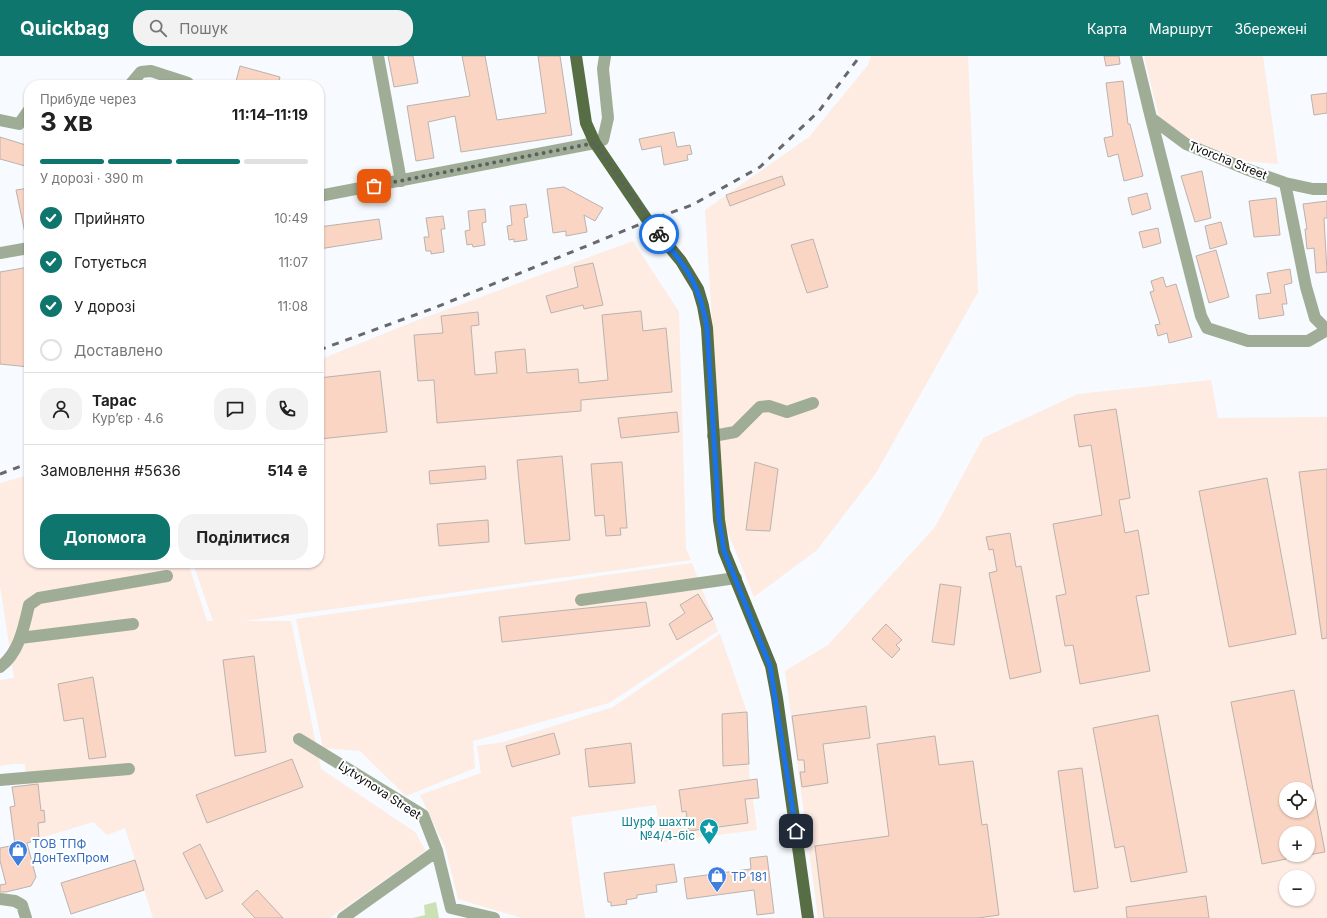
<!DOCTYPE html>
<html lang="uk">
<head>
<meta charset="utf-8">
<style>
	body { margin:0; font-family:Inter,sans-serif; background:#f2f2f2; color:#222; height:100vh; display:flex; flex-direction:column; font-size:15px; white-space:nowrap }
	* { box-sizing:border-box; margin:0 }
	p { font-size:13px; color:#767676 }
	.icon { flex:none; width:22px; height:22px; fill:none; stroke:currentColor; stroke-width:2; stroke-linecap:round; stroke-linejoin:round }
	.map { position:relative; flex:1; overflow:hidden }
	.sheet { position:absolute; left:24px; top:24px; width:300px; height:488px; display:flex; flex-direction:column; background:#fff; border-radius:16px; box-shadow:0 1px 3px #0004 }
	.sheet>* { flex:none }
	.tools { position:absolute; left:1279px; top:726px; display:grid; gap:8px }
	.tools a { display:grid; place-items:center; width:36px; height:36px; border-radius:50%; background:#fff; box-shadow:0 1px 3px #0004; font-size:20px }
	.pin { position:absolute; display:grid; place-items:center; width:34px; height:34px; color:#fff; margin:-17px; border-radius:8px; box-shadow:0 2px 6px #0006 }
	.courier { position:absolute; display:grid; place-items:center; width:40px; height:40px; margin:-20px; border:3px solid #1a73e8; border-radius:50%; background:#fff; color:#222; box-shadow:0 1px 5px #0007 }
	.summary em { font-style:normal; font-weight:700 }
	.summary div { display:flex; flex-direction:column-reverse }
	.summary { display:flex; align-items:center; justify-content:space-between; height:68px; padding:0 16px }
	h1 { font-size:26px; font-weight:700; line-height:30px }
	.bar { display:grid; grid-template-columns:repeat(4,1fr); gap:6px 4px; align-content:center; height:48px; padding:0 16px }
	.bar i { height:5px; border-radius:3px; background:#e0e0e0 }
	.bar .active { background:#0f766e }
	.bar p { grid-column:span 4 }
	.line { display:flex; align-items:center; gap:10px; padding:0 16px; border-top:1px solid #e0e0e0 }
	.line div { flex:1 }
	.round { display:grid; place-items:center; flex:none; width:42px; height:42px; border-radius:16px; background:#f2f2f2 }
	ol { padding:0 16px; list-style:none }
	li { display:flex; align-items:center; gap:12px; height:44px }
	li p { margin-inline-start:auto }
	li .icon { padding:4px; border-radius:50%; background:#0f766e; color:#fff; stroke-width:4 }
	li:last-child { color:#767676 }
	li i { width:22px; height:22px; border:2px solid #e0e0e0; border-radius:50% }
	.action { display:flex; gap:8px; margin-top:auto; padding:8px 16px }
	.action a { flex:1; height:46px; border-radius:16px; background:#0f766e; color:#fff; font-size:16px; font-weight:700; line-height:46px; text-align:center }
	.action a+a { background:#f2f2f2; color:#222 }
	header { display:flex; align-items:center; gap:24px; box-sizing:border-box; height:56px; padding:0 20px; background:#0f766e; color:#fff }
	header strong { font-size:19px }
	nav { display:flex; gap:22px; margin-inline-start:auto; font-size:14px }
	.search { width:280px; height:36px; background:#f2f2f2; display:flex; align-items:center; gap:10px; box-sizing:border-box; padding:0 14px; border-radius:16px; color:#767676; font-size:15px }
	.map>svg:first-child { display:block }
</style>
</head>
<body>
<header>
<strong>Quickbag</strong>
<div class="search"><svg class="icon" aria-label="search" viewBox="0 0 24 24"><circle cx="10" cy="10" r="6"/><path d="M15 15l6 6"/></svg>Пошук</div>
<nav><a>Карта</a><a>Маршрут</a><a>Збережені</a></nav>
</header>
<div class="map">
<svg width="1327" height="862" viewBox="0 0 1327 862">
	<rect width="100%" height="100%" fill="#f7fafe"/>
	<path fill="#feebe2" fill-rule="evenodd" d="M871 0H968L978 236 876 417 817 494 754 541 725 469 705 154 809 81 868 9Z
		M1144 0H1263L1278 108 1247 105 1189 84 1159 61Z
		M633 185 679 256 686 493 691 504 244 565H291L321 713 415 776 426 795 330 862H153L125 772 107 779 93 766 31 785 25 708H13L0 710V624L14 622 0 529V427L29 419V507H188L207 565H213L193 507H319V304L413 266Z
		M1211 324 1218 362 1327 361V862H818L785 615 828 589 935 471 983 382 1078 338ZM1286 733H1308V755H1286ZM1286 777H1308V799H1286ZM1286 821H1308V843H1286Z
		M692 507 718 575 609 647 473 685 475 712 406 740 360 695 323 692 296 563Z
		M720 578 747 656 749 715 757 774 662 786 656 749 571 761 585 862H522L458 843 445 791 420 739 481 717 477 690 503 686 613 651Z"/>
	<path fill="#cce1b3" d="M436 846 439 862H413L425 859 424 849Z"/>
	<path fill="#fad5c3" stroke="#b9b3b0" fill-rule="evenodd" d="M388 0H413L418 27 394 31Z
		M462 0H485L497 64 546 57 538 0H560L572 79 461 96 455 60 428 66 434 102 416 105 407 50 470 40Z
		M1104 0H1119L1120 8 1106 10Z
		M240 10 280 21 278 29H235Z
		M1123 25 1128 68H1130L1143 120 1124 125 1118 98 1108 101 1104 82 1113 80 1106 27Z
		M1327 37V57L1314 59 1311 39Z
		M674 76 677 91 690 89 692 98 687 99 688 104 664 109 661 90 642 94 639 83Z
		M0 81 29 90V111L0 103Z
		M1202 115 1211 162 1195 166 1181 120Z
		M782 120 785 129 730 150 726 139Z
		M564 131 603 152 595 165 584 159 587 176 566 180V175L553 177 547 133Z
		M29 132V177H25L16 134Z
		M1147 137 1151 153 1132 159 1128 142Z
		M1276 142 1280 179 1254 181 1249 145Z
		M1327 145V162H1324L1327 216 1316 217 1314 192 1307 193 1305 173H1307L1303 148Z
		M526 148 528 161 524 162 527 184 514 186V183L509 184 507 170 512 169 510 150Z
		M485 153 486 166 482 167 485 189 473 191 472 188 467 189 465 175 470 174 468 155Z
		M443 160 445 173H441L444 196 431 198V195H426L424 181H429L426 162Z
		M379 163 382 183 319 193V171Z
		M1221 166 1227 188 1210 193 1205 170Z
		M1158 172 1161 187 1143 192 1139 176Z
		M813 183 828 231 807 237 791 189Z
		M1216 194 1229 241 1209 247 1196 200Z
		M593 207 603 249 584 253 583 249 551 257 546 240 578 231 574 211Z
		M29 211V311L0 308V216Z
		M1290 213 1292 227 1284 229 1287 248H1282L1284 259 1259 263 1256 239 1271 237 1267 217Z
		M1163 221 1166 231 1176 228 1192 281 1169 287 1167 277 1158 280 1155 269 1160 268 1150 236 1154 235 1151 225Z
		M641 255 643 275 666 272 672 336 581 344V355L437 367 434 324 418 325 414 279 443 277 441 260 478 256 479 269 471 270 475 319 497 317 495 296 525 293 527 317 578 313 579 327 608 324 602 259Z
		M380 315 387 376 319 383V322Z
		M1116 353 1130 442 1119 444 1125 477 1138 474 1149 538 1136 540 1150 615 1080 628 1073 589 1065 590 1056 540 1066 538 1053 468 1102 459 1091 389 1079 391 1074 359Z
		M677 356 679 376 621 382 618 362Z
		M562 400 570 484 525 488 517 404Z
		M622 406 627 472H620L621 479 606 480 604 459 595 460 591 408Z
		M755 406 778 413 770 475 746 474Z
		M485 410 486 423 430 428 429 415Z
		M1327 413V582L1322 583 1299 416Z
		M1267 422 1296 578 1229 591 1199 435Z
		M488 464 489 486 439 490 437 468Z
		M1010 477 1016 511 1021 510 1041 616 1010 623 989 517 997 515 993 493 989 494 986 481Z
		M940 528 961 531 954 589 932 586Z
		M698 538 713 563 677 584 669 568 685 557 680 549Z
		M646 546 650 570 502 586 499 561Z
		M886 568 902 584 896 589 900 593 892 602 872 583Z
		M254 600 266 696 235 700 223 604Z
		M93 621 106 701 89 703 83 662 64 665 58 628Z
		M1294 634 1325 796 1308 799V777H1286V803L1262 808 1231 646ZM1286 733H1308V755H1286Z
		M866 650 870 682 823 688 828 727 802 731 800 716H805L804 704H798L792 660Z
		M747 656 749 708 723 710 722 658Z
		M1158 659 1187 816 1131 826 1124 790 1115 792 1093 672Z
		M554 677 560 698 512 711 506 690Z
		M935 680 939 709 973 705 982 769 987 768 999 859 978 862H824L815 790 889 780 877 688Z
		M631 687 635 727 589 731 585 693Z
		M292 703 303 731 207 767 196 739Z
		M1082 712 1098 832 1074 836 1058 715Z
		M757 723 759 742 745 743 748 767 689 775 686 755 682 756 679 734Z
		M38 728 41 755 44 754 45 766 38 767 39 783 31 784V786L27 787 36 821 31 830 6 836H0V829L6 828 0 805V792L15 789 10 751 15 750 12 731Z
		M200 788 223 835 206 843 183 797Z
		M767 800 774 857 757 859 754 834 687 843 684 822 751 813 750 802Z
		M135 804 144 834 71 858 61 827Z
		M674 808 677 826 656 829 657 836 637 839V842L626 844 627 848 611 850V846H608L604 817Z
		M257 834 283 862H255L242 848Z
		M1206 840 1209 862H1127L1126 851Z"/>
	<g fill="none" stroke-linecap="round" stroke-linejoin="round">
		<path stroke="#a0ad96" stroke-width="12" d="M378 0 401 125
			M1136 0 1151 62 1186 88 1246 113 1285 127 1313 133H1327
			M130 29 141 16 151 15 188 27
			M1151 62 1201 260 1207 272 1248 285H1308L1327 274 1315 262 1306 231 1285 127
			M0 64 19 68 29 54
			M319 140 595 87 603 84 608 62 603 13 605 0
			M0 197 29 192
			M713 380 735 376 760 351 769 350 787 356 813 347
			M581 544 736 522
			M20 582 133 568
			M0 611C19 597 24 571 29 549L39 542 167 520
			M299 683 423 759 437 795 451 852 494 862
			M0 724 129 713
			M0 843 15 845 22 849 26 862
			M343 862 437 795"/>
		<path stroke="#576d44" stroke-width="12" d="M576 0 586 67 595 87 648 165 681 205 698 233 703 250 707 272 719 464 724 495 771 610 777 642 808 862"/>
		<path stroke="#67696c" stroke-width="3" stroke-dasharray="7 7" stroke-linecap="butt" d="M319 294 434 252 648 165 692 149 760 111 819 55 860 0
			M0 418 29 407"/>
	</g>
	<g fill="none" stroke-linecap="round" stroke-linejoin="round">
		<path stroke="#5d5f61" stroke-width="4" stroke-dasharray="0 7.2" d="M374 130 595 87 659 178"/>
		<path stroke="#1a73e8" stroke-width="5" d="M659 178C686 211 700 228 707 272L719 464 724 495 770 610 796 775"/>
	</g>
	<defs>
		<symbol id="sight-pin" viewBox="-11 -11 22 30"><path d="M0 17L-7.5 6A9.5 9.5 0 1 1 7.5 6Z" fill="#0f9aa8" stroke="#fff"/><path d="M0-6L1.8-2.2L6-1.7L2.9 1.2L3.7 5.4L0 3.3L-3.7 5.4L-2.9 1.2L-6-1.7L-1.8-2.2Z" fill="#fff"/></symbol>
		<symbol id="shop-pin" viewBox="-11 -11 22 30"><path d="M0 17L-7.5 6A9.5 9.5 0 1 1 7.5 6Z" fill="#3f7fe0" stroke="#fff"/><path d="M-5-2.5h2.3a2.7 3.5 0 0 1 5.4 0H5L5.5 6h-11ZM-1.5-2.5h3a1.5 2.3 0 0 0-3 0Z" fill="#fff"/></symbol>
	</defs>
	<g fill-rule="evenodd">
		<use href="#sight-pin" x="698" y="761" width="22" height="30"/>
		<use href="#shop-pin" x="7" y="783" width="22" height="30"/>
		<use href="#shop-pin" x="706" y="809" width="22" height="30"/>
	</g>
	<g text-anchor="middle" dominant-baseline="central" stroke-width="4" stroke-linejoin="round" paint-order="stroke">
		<g font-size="12" fill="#0a0b0d" stroke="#fff">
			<text transform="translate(1228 104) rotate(22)">Tvorcha Street</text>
			<text transform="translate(380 734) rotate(33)">Lytvynova Street</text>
		</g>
		<g font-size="12" fill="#0d838f" stroke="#fff" text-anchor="end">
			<text x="695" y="765">Шурф шахти<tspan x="695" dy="14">№4/4-біс</tspan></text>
		</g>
		<g font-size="12" fill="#366cbe" stroke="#fff" text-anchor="start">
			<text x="32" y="787">ТОВ ТПФ<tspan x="32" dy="14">ДонТехПром</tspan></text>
			<text x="731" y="820">TP 181</text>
		</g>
	</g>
</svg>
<div class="tools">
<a><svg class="icon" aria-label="locate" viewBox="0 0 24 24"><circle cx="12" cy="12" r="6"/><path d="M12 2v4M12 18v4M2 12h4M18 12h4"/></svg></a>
<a>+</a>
<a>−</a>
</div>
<div class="pin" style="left:374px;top:130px;background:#ea580c"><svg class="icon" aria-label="bag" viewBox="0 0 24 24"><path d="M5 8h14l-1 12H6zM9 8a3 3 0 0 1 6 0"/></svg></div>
<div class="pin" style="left:796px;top:775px;background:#1f2937"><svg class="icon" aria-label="home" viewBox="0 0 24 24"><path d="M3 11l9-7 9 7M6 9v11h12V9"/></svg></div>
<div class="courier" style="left:659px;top:178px"><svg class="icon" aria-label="bike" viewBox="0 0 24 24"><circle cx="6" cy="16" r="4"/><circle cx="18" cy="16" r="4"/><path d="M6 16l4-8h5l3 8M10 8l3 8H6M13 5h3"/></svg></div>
<section class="sheet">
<div class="summary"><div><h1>3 хв</h1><p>Прибуде через</p></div><em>11:14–11:19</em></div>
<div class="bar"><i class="active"></i><i class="active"></i><i class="active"></i><i></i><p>У дорозі · 390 m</p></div>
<ol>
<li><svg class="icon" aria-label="check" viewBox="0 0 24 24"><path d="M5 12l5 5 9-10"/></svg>Прийнято<p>10:49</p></li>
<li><svg class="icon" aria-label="check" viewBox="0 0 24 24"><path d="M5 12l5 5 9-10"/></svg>Готується<p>11:07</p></li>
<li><svg class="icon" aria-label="check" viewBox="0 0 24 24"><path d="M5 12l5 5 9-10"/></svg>У дорозі<p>11:08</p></li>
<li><i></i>Доставлено</li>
</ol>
<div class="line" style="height:72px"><a class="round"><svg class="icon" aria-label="person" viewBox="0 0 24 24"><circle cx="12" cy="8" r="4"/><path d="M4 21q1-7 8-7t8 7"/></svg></a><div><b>Тарас</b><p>Кур’єр · 4.6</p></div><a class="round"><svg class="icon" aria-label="chat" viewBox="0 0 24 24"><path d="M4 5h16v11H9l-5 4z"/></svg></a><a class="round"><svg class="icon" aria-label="phone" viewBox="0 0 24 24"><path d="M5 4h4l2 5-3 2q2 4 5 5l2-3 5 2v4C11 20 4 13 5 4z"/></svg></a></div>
<div class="line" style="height:52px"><div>Замовлення #5636</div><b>514 ₴</b></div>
<div class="action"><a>Допомога</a><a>Поділитися</a></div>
</section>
</div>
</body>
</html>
